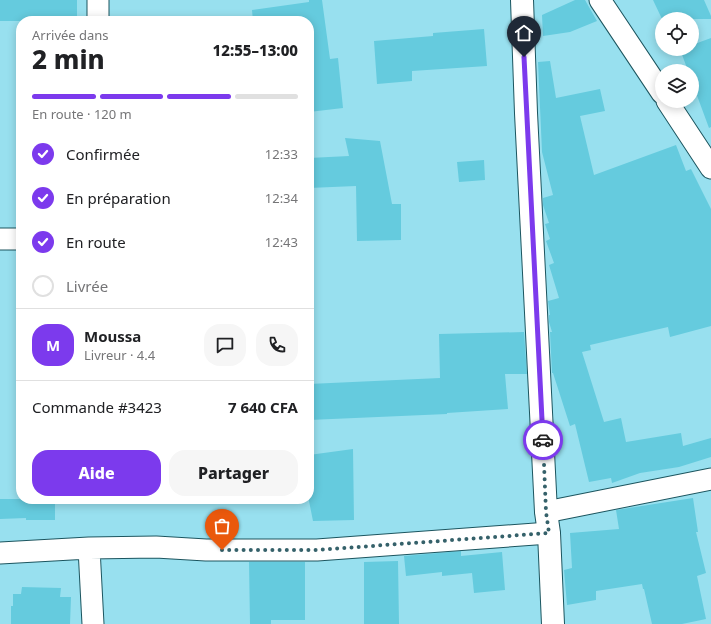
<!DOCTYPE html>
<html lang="fr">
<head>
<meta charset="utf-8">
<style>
	body { margin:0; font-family:"Noto Sans",sans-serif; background:#f6f6f6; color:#202124; height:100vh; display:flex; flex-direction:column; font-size:15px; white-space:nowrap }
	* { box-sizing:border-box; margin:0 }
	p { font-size:13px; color:#757577 }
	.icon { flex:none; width:22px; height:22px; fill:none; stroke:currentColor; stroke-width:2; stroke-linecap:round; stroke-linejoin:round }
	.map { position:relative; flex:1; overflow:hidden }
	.sheet { position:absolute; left:16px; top:16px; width:298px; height:488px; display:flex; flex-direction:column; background:#fff; border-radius:16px; box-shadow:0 2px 10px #0003 }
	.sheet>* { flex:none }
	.fabs { position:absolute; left:655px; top:12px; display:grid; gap:8px }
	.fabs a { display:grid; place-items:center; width:44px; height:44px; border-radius:50%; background:#fff; box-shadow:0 2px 10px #0003; font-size:20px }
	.pin { position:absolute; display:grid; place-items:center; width:34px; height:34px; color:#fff; margin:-41px -17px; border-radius:50% 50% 50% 0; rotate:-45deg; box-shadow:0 0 4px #0007 }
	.pin .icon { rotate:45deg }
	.courier { position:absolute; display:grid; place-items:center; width:40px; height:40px; margin:-20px; border:3px solid #7c3aed; border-radius:50%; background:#fff; color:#222; box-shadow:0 1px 5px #0007 }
	.overview em { font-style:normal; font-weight:800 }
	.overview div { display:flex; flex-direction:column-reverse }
	.overview { display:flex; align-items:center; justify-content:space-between; height:68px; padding:0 16px }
	h1 { font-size:26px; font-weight:800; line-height:30px }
	.bar { display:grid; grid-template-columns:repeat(4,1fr); gap:6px 4px; align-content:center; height:48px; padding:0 16px }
	.bar i { height:5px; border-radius:3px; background:#e0e0e0 }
	.bar .active { background:#7c3aed }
	.bar p { grid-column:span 4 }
	.line { display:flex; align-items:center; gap:10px; padding:0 16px; border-top:1px solid #e0e0e0 }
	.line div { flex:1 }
	.round { display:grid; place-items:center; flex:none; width:42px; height:42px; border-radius:16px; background:#f6f6f6 }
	ol { padding:0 16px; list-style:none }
	li { display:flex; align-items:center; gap:12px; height:44px }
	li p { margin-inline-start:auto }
	li .icon { padding:4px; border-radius:50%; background:#7c3aed; color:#fff; stroke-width:4 }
	li:last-child { color:#757577 }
	li i { width:22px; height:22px; border:2px solid #e0e0e0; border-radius:50% }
	.cta { display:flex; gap:8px; margin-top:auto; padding:8px 16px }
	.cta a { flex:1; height:46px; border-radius:16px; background:#7c3aed; color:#fff; font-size:16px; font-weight:800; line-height:46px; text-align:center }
	.cta a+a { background:#f6f6f6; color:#202124 }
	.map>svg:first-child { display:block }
</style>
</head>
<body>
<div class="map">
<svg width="711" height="624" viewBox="0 0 711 624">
	<rect width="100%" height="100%" fill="#98e0ef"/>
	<path fill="#65cbde" d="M0 0H77V21H0Z
		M309 0H322L330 59 338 58 343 108 309 112V21H253L252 10 309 2Z
		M575 0H585L597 21 570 32 543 36 542 15Z
		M653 0H704L711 16V19H662Z
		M484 29 487 66 412 71V81L377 84 374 41 433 36V33Z
		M711 38V127L709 128 692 82V71H688L680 49H692V45Z
		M550 61 556 98 600 89 605 111 580 116 594 175 676 145 686 171 691 169 711 209V326L670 337 668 327 590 345 591 350 582 352 604 422 621 418 626 442 681 433 683 446 711 438V457L679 467 640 473 612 483 611 478 589 482 575 424 570 426 553 373H552L550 332H552L549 322V315H550L548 301 559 298 549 265 554 263 546 241 550 239 545 224 549 223 543 205V198L553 195 542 152 538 62Z
		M345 138 380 141 392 204H401V240L357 241 356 186 309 188V158L349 156Z
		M484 160 485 180 459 182 457 162Z
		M524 332 527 374H505L508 409 447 413V414L309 420V384L440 378 439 334Z
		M353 449 354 520 313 521 309 501V455Z
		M693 498 698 532H696L706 573 697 576 706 619 682 624H652L644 589H643L642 584 596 591V600L567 605 564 570 572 568 570 533 619 529 616 510Z
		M0 499H55V520H26V518L0 519Z
		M461 551V556L502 552 505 590 474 593 472 573 442 576V572L406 576 404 556Z
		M398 561 399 624H364V562Z
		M249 562H305V620H271V624H250Z
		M22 587 61 588 60 597H71L70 624H11V606H13V594H21Z"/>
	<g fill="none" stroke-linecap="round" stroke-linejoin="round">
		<defs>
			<path id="minor" d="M98 0V21
				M600 0 662 93
				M667 101 711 168
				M0 239H21
				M546 512 711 479
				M89 548 93 624
				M0 553 89 548 156 547 206 550H317L549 533"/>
			<path id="tertiary" d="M522 0 526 113 546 512 549 533 553 624"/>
		</defs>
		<use href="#minor" stroke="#1c555f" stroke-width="23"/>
		<use href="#tertiary" stroke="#1c555f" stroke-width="24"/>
		<use href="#minor" stroke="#fff" stroke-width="21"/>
		<use href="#tertiary" stroke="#fff" stroke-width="22"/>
	</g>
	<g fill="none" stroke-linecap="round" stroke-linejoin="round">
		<path stroke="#35616a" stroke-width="4" stroke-dasharray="0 7.2" d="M222 550H317L549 533 546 512 543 440"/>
		<path stroke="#7c3aed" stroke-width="5" d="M524 57 543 440"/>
	</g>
</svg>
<div class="fabs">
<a><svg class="icon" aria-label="locate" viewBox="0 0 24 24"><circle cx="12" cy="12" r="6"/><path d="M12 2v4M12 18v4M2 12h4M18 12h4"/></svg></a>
<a><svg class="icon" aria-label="layers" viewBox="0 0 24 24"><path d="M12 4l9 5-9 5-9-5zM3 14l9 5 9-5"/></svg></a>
</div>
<div class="pin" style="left:222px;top:550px;background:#ea580c"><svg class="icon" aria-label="bag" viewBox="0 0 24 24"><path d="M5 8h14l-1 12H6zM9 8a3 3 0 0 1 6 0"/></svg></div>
<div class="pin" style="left:524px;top:57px;background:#1f2937"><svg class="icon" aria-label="home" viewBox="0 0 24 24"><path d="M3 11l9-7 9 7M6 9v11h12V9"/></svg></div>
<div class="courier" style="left:543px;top:440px"><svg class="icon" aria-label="car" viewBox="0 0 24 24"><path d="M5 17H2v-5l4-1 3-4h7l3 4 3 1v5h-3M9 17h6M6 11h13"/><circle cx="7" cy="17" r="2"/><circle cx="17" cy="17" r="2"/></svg></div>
<section class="sheet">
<div class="overview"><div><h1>2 min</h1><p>Arrivée dans</p></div><em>12:55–13:00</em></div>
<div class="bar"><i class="active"></i><i class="active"></i><i class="active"></i><i></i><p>En route · 120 m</p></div>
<ol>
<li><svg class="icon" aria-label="check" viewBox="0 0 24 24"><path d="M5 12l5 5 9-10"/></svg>Confirmée<p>12:33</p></li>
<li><svg class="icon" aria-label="check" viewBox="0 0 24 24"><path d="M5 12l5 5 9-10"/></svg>En préparation<p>12:34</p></li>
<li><svg class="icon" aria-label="check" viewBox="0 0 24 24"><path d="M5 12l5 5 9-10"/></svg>En route<p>12:43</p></li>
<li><i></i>Livrée</li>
</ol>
<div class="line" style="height:72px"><b class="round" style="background:#7c3aed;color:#fff">M</b><div><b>Moussa</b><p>Livreur · 4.4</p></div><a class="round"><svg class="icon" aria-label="chat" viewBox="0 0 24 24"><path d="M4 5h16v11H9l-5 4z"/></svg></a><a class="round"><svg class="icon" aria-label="phone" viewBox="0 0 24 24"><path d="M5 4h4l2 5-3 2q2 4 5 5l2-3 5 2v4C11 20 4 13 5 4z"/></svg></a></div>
<div class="line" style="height:52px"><div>Commande #3423</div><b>7 640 CFA</b></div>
<div class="cta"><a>Aide</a><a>Partager</a></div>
</section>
</div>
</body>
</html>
